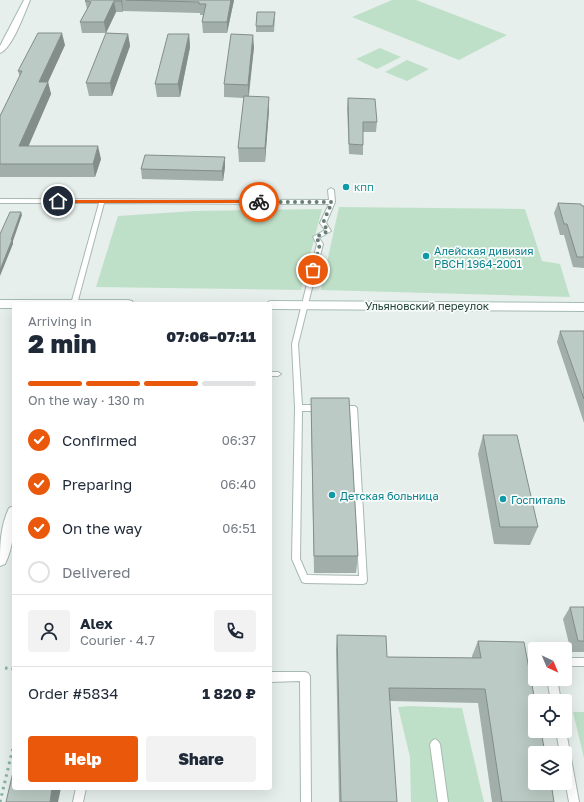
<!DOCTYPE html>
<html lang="en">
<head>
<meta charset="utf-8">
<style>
	body { margin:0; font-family:"Golos Text",sans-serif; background:#f2f2f3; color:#1f2937; height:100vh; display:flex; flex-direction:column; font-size:15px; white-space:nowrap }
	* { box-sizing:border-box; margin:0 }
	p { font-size:13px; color:#747a83 }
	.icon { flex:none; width:22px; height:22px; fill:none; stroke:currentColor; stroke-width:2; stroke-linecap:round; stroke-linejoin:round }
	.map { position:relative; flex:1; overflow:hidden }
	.sheet { position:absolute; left:12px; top:302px; width:260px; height:488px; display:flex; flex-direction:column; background:#fff; border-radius:4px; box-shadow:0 4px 16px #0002 }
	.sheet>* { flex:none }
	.needle { width:26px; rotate:136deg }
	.buttons { position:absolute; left:528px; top:642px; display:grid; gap:8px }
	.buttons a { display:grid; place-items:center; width:44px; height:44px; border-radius:4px; background:#fff; box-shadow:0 4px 16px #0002; font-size:20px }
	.pin { position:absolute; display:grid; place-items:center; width:34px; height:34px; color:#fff; margin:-17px; border:2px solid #fff; border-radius:50%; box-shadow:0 1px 4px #0007 }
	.courier { position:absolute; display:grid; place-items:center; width:40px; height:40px; margin:-20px; border:3px solid #ea580c; border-radius:50%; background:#fff; color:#222; box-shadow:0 1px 5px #0007 }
	.summary em { font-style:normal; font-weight:800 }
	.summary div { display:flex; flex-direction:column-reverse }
	.summary { display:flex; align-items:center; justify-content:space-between; height:68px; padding:0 16px }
	h1 { font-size:26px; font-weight:800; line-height:30px }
	.bar { display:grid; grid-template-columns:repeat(4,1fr); gap:6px 4px; align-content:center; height:48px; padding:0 16px }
	.bar i { height:5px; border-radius:3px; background:#e0e1e3 }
	.bar .active { background:#ea580c }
	.bar p { grid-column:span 4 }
	.line { display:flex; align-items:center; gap:10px; padding:0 16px; border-top:1px solid #e0e1e3 }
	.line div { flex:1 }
	.round { display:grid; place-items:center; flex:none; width:42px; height:42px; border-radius:4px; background:#f2f2f3 }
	ol { padding:0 16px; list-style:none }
	li { display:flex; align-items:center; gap:12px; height:44px }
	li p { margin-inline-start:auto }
	li .icon { padding:4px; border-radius:50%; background:#ea580c; color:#fff; stroke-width:4 }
	li:last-child { color:#747a83 }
	li i { width:22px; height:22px; border:2px solid #e0e1e3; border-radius:50% }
	.cta { display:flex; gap:8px; margin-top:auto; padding:8px 16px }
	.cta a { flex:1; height:46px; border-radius:4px; background:#ea580c; color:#fff; font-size:16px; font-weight:800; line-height:46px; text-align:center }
	.cta a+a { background:#f2f2f3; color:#1f2937 }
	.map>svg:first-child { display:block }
</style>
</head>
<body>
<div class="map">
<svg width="584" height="802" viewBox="0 0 584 802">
	<rect width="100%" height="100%" fill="#e6efeb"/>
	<path fill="#bfe0c8" d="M392 0H416L507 35 459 60 352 17Z
		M380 48 401 57 377 69 356 59Z
		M407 60 429 69 407 81 385 72Z
		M339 207 525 209 542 261 560 264 570 297 321 290Z
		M322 209 301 290 96 287 118 216 194 211Z
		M409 706 462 708 484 802H411L410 757 398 707Z
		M573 712H584V758Z"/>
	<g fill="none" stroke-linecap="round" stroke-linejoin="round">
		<defs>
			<path id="lane" d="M331 188 334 190 335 202 326 223 331 231 319 238 323 244 298 344 302 405H320L322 406 324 408 322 410 320 411H302L300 559 307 575 359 576 350 411 339 410 337 408 339 406H355L357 408 367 580 366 583 363 584 305 583 302 582 292 559 295 408 292 344 317 244 313 237 325 230 320 223 329 204 104 203 77 304H71L99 203H0V199L329 200 328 190Z
				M270 372H278L281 374 278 376H270Z
				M565 658H584V666H565Z
				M270 672H305L308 673 310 676 311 802H301L300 681 270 682Z
				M547 679H557L561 701H551Z
				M565 729 566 731 579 802H569L565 780V753H560L556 731H565Z
				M435 739 438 741 440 744 448 802H438L430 744 432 741Z
				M76 788H86L83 802H73Z"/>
			<path id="street" d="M24 0H30C25 12 12 49 0 53V46Z
				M14 506C14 527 14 546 5 564L0 566C0 546 0 527 9 508Z"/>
			<path id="secondary" d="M0 300H128L132 301 133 304H14V308H0Z
				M270 301 584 303V311L270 309V304H265Z"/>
		</defs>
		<use href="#lane" stroke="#a8b8b2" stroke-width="2"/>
		<use href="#street" stroke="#a8b8b2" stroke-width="2"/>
		<use href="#secondary" stroke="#a4bbb3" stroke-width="2"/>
		<path stroke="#86b3a5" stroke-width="3" stroke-dasharray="2.5 4" stroke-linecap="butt" d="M5 668 14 669
			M0 802 14 744"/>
		<use href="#lane" fill="#fff" fill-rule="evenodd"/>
		<use href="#street" fill="#fff" fill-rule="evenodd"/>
		<use href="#secondary" fill="#fff" fill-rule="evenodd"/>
	</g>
	<path fill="#a1aea9" d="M86 0H234L227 33H203L202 22 203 15H200V13L123 11V12H116L106 33H82L80 22 87 9 85 1Z
		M275 18 274 32H256V26Z
		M128 34 130 46 112 96H89L86 83Z
		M189 34 190 47 180 97H157L155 84Z
		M65 45 48 82 51 94 28 146 101 159 95 177H0V116L20 77 18 71Z
		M254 47 249 96 269 110 265 162H239L238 148 244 98 224 97V84Z
		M348 98 377 122 376 132H363V155L349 154 347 108Z
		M225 167 223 181 142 179 141 169Z
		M558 203 584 206V268L573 267 564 235H560L554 213Z
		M560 331H584V423L557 342Z
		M311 398 358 556 356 573H314L311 417Z
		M483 435 538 527 530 545 494 544 478 454Z
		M570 607H584V652H571L563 619Z
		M270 623H271L272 634 271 664H270Z
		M337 635 387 657 472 658V656L478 641 554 802H492L478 703 390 701 397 802H339L336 650Z"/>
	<path fill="#838d89" d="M122 0 123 11V12L121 1Z
		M231 0H234L227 33V22Z
		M114 1 116 12 106 33 104 22Z
		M62 33 65 45 48 82 51 94 23 159 19 146 39 82Z
		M128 34 130 46 112 96 110 83Z
		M189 34 190 47 180 97 178 84Z
		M253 35 254 47 248 98V85Z
		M269 97V110L265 162V148Z
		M98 146 101 159 95 177 93 164Z
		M225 157V167L223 181 222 171Z
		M21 212 22 215 13 241V244L0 276V270Z
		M271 623 272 634 271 664Z
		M52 788H61L58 802H50Z"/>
	<path fill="#bbcac4" stroke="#838d89" d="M86 0H122L121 1H114L104 22H80L91 2 85 1Z
		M126 0H231L227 22H202L206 4H199V2Z
		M257 12H275L273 26H256Z
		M38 33H62L39 82H48L19 146H98L93 164H0V116L22 71H18Z
		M106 33 128 34 110 83H86Z
		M168 34H189L178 84H155Z
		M231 34 253 35 248 85 224 84Z
		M244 96 269 97 265 148H238Z
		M348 98 375 99 377 122H363V145L349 144Z
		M145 155 225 157 222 171 141 169Z
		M558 203 581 204 582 206H584V257H577L567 224H564Z
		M10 212H21L11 240H12L0 270V234Z
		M560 331H584V399Z
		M311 398H349L358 556H314Z
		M483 435H517L538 527H500Z
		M570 607H584V641H578Z
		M270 623H271V653H270Z
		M337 635 386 636 387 657 481 658 478 641 524 642 535 701V731H541L545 753H535V783H551L554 802H502L485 689 389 688 397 802H341Z
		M14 768V788H52L50 802H6Z"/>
	<path fill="#ea580c" d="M56 200H259L262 202 259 203H58L56 202Z"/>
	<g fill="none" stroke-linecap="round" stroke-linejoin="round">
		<path stroke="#687f78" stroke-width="4" stroke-dasharray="0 7.2" d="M259 202H332L323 223 328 231 316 237 320 244 313 270"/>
	</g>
	<g fill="#0f9aa8" stroke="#f7fbf9" stroke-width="1.5">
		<circle cx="346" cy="187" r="4"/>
		<circle cx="426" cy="256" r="4"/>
		<circle cx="332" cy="495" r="4"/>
		<circle cx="503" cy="499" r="4"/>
	</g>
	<g text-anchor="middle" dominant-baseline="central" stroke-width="3.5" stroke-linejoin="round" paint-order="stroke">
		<g font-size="9" fill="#0d838f" stroke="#f7fbf9" text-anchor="start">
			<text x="354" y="187">КПП</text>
		</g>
		<g font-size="11" fill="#0d838f" stroke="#f7fbf9" text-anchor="start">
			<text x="434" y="250">Алейская дивизия<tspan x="434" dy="13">РВСН 1964-2001</tspan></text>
			<text x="340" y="495">Детская больница</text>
			<text x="511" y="499">Госпиталь</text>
		</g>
		<g font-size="11" fill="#24423a" stroke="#f7fbf9">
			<text x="427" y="305">Ульяновский переулок</text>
		</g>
	</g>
</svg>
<div class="buttons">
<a><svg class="needle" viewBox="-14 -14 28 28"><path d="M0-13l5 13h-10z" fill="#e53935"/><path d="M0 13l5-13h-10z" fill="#747a83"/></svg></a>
<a><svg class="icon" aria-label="locate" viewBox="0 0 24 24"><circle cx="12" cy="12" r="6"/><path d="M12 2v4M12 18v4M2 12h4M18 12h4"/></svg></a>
<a><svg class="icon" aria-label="layers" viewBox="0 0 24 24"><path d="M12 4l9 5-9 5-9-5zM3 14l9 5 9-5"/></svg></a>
</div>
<div class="pin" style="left:313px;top:270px;background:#ea580c"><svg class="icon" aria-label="bag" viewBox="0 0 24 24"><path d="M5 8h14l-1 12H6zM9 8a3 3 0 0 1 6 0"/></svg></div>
<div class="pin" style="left:58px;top:201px;background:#1f2937"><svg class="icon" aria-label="home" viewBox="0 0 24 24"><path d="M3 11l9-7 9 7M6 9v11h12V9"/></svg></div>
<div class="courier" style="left:259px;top:202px"><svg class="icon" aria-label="bike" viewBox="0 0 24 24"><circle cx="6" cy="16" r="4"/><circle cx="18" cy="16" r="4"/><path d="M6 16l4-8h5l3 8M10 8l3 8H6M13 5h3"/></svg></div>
<section class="sheet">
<div class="summary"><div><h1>2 min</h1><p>Arriving in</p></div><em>07:06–07:11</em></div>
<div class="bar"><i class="active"></i><i class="active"></i><i class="active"></i><i></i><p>On the way · 130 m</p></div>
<ol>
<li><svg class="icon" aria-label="check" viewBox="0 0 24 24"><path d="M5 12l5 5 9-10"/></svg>Confirmed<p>06:37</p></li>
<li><svg class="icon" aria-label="check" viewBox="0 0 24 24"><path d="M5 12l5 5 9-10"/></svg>Preparing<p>06:40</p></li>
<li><svg class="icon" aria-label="check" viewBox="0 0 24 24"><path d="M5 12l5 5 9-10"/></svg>On the way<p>06:51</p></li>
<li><i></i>Delivered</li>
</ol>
<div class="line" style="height:72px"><a class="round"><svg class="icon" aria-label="person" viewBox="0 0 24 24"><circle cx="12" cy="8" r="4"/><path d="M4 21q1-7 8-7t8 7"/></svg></a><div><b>Alex</b><p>Courier · 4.7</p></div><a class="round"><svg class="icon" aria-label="phone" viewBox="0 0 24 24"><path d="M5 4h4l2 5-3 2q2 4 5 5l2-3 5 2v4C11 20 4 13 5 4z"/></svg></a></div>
<div class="line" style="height:52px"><div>Order #5834</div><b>1 820 ₽</b></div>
<div class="cta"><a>Help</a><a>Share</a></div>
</section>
</div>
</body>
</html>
